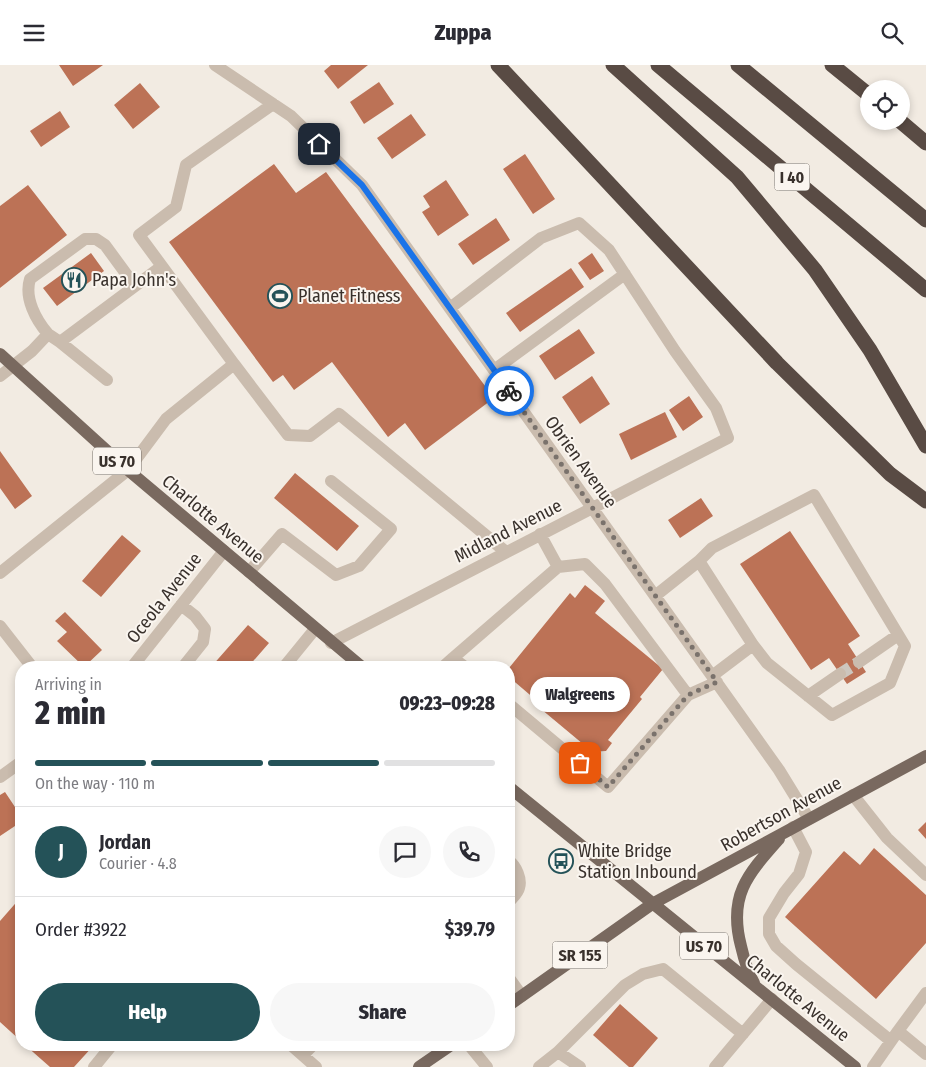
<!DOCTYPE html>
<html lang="en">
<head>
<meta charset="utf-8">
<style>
	body { margin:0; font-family:"Fira Sans Condensed",sans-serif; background:#f7f7f7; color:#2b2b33; height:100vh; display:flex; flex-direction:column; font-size:19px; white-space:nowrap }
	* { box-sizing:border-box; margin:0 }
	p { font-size:16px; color:#7c7c81 }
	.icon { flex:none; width:28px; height:28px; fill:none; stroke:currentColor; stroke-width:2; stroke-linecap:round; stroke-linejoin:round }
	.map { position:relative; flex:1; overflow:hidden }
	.drawer { position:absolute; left:15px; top:596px; width:500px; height:390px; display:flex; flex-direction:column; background:#fff; border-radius:20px; box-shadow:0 2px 8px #0003 }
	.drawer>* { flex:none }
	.controls { position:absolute; left:860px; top:15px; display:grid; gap:10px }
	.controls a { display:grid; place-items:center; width:50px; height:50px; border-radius:50%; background:#fff; box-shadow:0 2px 8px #0003; font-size:25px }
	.pin { position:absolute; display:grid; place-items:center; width:42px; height:42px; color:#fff; margin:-21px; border-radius:10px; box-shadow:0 2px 8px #0006 }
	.courier { position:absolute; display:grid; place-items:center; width:50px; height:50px; margin:-25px; border:4px solid #1a73e8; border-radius:50%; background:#fff; color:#222; box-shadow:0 1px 6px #0007 }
	.bubble { position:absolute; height:35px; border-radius:18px; background:#fff; box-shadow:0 2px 8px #0003; font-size:16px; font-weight:800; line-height:35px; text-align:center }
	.summary em { font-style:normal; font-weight:800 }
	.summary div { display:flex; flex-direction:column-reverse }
	.summary { display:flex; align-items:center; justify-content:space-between; height:85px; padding:0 20px }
	h1 { font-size:32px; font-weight:800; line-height:38px }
	.bar { display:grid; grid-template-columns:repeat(4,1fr); gap:8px 5px; align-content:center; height:60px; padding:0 20px }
	.bar i { height:6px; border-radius:4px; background:#e1e1e2 }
	.bar .on { background:#245258 }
	.bar p { grid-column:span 4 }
	.line { display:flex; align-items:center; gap:12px; padding:0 20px; border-top:1px solid #e1e1e2 }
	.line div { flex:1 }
	.round { display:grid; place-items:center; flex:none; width:52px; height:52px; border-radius:26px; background:#f7f7f7 }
	.action { display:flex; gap:10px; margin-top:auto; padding:10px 20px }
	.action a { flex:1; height:58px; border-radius:30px; background:#245258; color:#fff; font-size:20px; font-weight:800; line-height:58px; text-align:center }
	.action a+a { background:#f7f7f7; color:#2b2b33 }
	header { display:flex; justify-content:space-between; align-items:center; height:65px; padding:0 20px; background:#fff; font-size:22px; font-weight:800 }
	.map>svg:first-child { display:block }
</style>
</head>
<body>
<header><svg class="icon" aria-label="menu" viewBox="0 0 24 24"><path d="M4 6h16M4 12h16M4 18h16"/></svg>Zuppa<svg class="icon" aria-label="search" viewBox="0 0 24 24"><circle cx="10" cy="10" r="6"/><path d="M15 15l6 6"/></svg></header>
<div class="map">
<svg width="926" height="1002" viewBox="0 0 926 1002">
	<rect width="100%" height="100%" fill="#f2ebe2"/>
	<path fill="#bc7256" d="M59 0H103L73 21Z
		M331 0H368L338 24 324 6Z
		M379 17 394 39 364 59 350 37Z
		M140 18 160 42 133 64 114 40Z
		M60 46 70 62 41 82 30 66Z
		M411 49 426 70 392 94 377 73Z
		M525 89 555 134 533 149 503 104Z
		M274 99 296 128 326 107 494 333 425 385 405 358 388 372 332 297 294 325 283 310 273 317 169 177Z
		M446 115 469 150 438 171 422 147 430 142 423 131Z
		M28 120 67 170 0 223V141Z
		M496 153 510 175 473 200 458 179Z
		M91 188 104 206 57 241 43 223Z
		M592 188 604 206 590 215 578 198Z
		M571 203 584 222 520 267 506 248Z
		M579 264 595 288 555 315 539 291Z
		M592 311 610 339 580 359 562 332Z
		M689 331 703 352 683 366 669 345Z
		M665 347 677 372 631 395 619 369Z
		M0 386 32 431 15 444 0 423Z
		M295 408 359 461 337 486 274 433Z
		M701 433 713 451 680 473 668 455Z
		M790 466 860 571 848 579 866 607 847 619 829 593 811 605 740 499Z
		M122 470 141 486 101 532 82 516Z
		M585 520 605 536 595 548 663 604 640 632 642 634 608 675 612 678 606 686 589 687 581 681 583 679 541 644 543 641 509 612V603L570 528 575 533Z
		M65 547 102 585 84 602 57 576 67 567 55 556Z
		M248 560 269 578 248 602H211Z
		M5 727 21 751V757L0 771V730Z
		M926 757V774L918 765Z
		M874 783 926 830V878L876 934 785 852 844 786 860 800Z
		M21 832V976L0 957V856Z
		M620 939 658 973 633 1002H629L593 970Z
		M25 980H94L74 1002H50Z"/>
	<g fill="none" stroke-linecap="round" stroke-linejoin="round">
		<path stroke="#cdc6be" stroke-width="12" stroke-dasharray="12 6" stroke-linecap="butt" d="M840 609 859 597"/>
		<path stroke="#cabcae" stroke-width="12" d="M215 0 291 51 362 120 779 705 809 754
			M48 269C36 255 24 233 30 214L85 174H96L105 180 135 221
			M60 277 162 201
			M234 299 288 370 310 371 339 349 506 487
			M494 305 625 209
			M0 311 32 286 48 269 60 277 107 315
			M540 469 558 502
			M249 507 282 469 336 510 359 501 391 464 331 416
			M0 508 128 405 166 354 234 299 139 170 176 142 186 100 273 39
			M655 531 699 496 712 483 814 430 905 581 890 618 832 650 767 598 753 580 699 496
			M181 540 195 551 205 564 203 577 183 602
			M0 561 32 602
			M331 578 728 373 716 343 675 286 609 185 579 158 541 173 450 243
			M859 597 898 570
			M132 602 224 486
			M284 602 315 564
			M443 602 453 593
			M465 602 453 593 558 502 585 499 605 519 688 630
			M712 611 753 580
			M808 631 840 609
			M509 639 608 722 688 630 717 617
			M0 712 21 697
			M853 730 887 773 926 810
			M793 762 806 787 799 809 784 828 769 853V869L776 881 796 899 891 976
			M509 796C516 801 522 814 519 823 518 828 512 833 509 837
			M509 913 522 931
			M898 966 926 928
			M291 980 316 1002
			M469 980 487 1002
			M558 987 625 920 643 909 663 904 743 969
			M303 990 313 980
			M94 1002 112 980
			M539 1002 558 987 580 1002
			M715 1002 772 934
			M873 1002 898 966 926 989"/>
		<path stroke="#79695f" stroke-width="12" d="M0 289 128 405 362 602
			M509 722 855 1002
			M754 918C747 906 744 894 741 881 728 831 747 810 779 774
			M509 940 652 839 926 691
			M419 1002 451 980"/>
		<path stroke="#594b44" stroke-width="15" d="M498 0 777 298 890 409 926 436
			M613 0 737 112 815 205 870 285 926 381
			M658 0 926 225
			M738 0 926 155
			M832 0 869 30
			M900 56 926 78"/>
	</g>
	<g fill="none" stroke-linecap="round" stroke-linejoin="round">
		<path stroke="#7a726c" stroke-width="5" stroke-dasharray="0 9" d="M509 326 717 617 688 630 608 722 580 698"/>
		<path stroke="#1a73e8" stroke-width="6" d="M319 79 362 120 509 326"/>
	</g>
	<defs>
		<symbol id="restaurant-ring" viewBox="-11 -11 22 22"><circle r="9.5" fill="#faf5ef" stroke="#245258" stroke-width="1.5"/><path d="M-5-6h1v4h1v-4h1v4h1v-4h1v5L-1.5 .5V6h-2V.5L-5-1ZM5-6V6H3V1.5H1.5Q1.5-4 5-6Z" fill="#245258"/></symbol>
		<symbol id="stadium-ring" viewBox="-11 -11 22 22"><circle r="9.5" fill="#faf5ef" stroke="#245258" stroke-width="1.5"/><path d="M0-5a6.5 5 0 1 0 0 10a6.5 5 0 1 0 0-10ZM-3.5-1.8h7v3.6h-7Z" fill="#245258"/></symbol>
		<symbol id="bus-ring" viewBox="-11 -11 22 22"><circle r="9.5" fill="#faf5ef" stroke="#245258" stroke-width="1.5"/><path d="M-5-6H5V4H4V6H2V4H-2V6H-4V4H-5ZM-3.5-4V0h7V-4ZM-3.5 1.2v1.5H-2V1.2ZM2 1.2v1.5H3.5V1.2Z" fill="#245258"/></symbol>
	</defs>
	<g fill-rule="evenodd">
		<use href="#restaurant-ring" x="60" y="201" width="28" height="28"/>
		<use href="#stadium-ring" x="266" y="217" width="28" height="28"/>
		<use href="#bus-ring" x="547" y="782" width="28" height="28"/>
	</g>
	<g text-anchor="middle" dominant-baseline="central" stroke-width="4" stroke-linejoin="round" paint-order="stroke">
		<g fill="#faf5ef" stroke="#736c66" stroke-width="1">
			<rect x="774.5" y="98.5" width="35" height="27" rx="4"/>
			<rect x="93" y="382.5" width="48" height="27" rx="4"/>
			<rect x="680" y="867.5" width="48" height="27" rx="4"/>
			<rect x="552.5" y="876.5" width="55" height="27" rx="4"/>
		</g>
		<g font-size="16" font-weight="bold" fill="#39312c">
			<text x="792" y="112">I 40</text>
			<text x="117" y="396">US 70</text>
			<text x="704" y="881">US 70</text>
			<text x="580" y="890">SR 155</text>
		</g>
		<g font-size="18" fill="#39312c" stroke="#faf5ef" text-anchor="start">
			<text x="92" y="215">Papa John's</text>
			<text x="298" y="231">Planet Fitness</text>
			<text x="578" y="786">White Bridge<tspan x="578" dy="21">Station Inbound</tspan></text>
		</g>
		<g font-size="18" fill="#39312c" stroke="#faf5ef">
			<text transform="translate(581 397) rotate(54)">Obrien Avenue</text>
			<text transform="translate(213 454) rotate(40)">Charlotte Avenue</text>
			<text transform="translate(508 466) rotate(-27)">Midland Avenue</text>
			<text transform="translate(164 533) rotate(-52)">Oceola Avenue</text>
			<text transform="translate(781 749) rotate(-29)">Robertson Avenue</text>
			<text transform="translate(798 933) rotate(39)">Charlotte Avenue</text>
		</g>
	</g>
</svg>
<div class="controls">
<a><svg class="icon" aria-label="locate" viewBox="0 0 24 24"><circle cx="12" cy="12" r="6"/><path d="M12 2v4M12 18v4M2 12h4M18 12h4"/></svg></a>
</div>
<div class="pin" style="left:580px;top:698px;background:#ea580c"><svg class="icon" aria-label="bag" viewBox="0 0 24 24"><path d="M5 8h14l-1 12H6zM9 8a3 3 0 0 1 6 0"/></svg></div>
<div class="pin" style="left:319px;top:79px;background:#1f2937"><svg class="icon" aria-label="home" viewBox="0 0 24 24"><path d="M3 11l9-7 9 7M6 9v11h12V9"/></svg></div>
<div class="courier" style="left:509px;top:326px"><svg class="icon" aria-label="bike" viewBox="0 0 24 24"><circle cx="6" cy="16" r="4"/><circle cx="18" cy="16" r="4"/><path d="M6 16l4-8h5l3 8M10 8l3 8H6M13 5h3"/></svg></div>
<div class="bubble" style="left:530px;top:612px;width:100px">Walgreens</div>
<section class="drawer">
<div class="summary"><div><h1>2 min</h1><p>Arriving in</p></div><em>09:23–09:28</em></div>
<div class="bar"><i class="on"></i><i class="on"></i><i class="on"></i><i></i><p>On the way · 110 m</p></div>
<div class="line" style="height:90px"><b class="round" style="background:#245258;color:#fff">J</b><div><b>Jordan</b><p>Courier · 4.8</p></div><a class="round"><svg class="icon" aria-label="chat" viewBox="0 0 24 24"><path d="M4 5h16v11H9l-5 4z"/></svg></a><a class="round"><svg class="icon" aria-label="phone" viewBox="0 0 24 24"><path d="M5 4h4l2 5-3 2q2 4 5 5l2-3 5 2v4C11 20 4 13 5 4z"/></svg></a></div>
<div class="line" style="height:65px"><div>Order #3922</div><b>$39.79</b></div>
<div class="action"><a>Help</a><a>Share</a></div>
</section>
</div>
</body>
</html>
